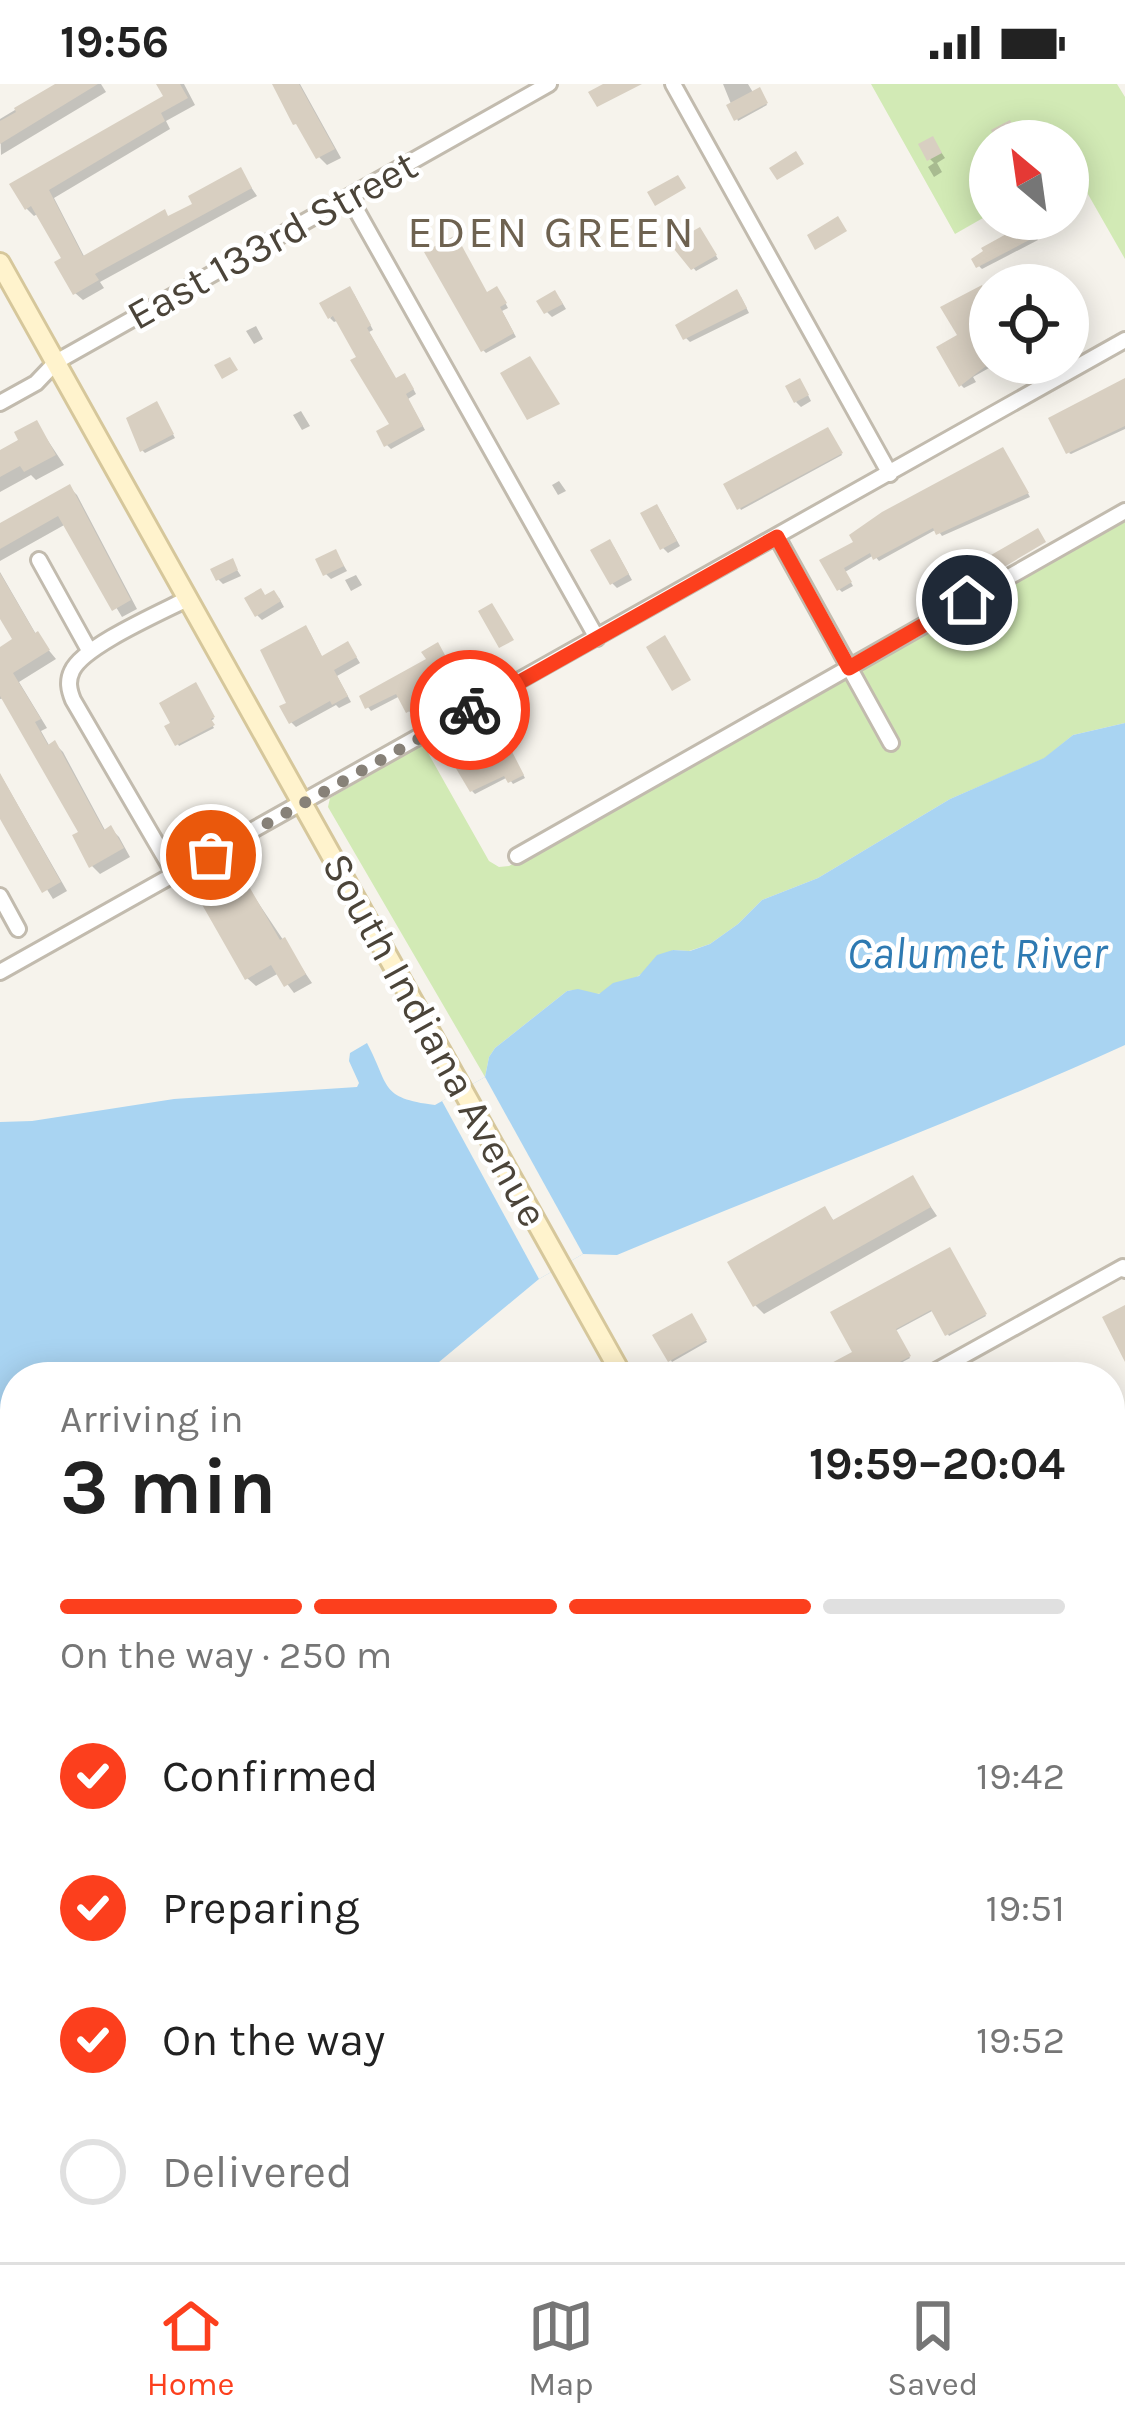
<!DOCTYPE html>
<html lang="en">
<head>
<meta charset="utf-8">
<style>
	body { margin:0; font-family:Karla,sans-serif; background:#f6f6f6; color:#222; height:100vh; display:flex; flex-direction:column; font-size:45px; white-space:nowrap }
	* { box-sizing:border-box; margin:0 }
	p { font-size:39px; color:#767676 }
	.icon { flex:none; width:66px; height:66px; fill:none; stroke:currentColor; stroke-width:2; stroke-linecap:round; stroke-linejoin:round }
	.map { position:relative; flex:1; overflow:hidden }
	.side { position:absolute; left:0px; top:1278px; width:1125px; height:900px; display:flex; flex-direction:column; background:#fff; border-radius:48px 48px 0 0; box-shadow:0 6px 30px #0003 }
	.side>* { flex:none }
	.needle { width:78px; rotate:331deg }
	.controls { position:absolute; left:969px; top:36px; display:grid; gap:24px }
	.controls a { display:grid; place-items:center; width:120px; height:120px; border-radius:50%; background:#fff; box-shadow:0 6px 30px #0003; font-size:60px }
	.pin { position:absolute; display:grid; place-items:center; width:102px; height:102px; color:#fff; margin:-51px; border:6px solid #fff; border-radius:50%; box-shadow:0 3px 12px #0007 }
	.courier { position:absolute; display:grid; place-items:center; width:120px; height:120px; margin:-60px; border:9px solid #fc3f1d; border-radius:50%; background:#fff; color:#222; box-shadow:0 3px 15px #0007 }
	.summary em { font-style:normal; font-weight:700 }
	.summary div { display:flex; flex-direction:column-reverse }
	.summary { display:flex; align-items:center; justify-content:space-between; height:204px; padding:0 60px }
	h1 { font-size:78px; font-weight:700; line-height:90px }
	.bar { display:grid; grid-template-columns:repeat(4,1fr); gap:18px 12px; align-content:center; height:144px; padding:0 60px }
	.bar i { height:15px; border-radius:9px; background:#e0e0e0 }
	.bar .active { background:#fc3f1d }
	.bar p { grid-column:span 4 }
	ol { padding:0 60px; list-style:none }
	li { display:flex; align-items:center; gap:36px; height:132px }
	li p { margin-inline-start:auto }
	li .icon { padding:12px; border-radius:50%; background:#fc3f1d; color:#fff; stroke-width:4 }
	li:last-child { color:#767676 }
	li i { width:66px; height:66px; border:6px solid #e0e0e0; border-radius:50% }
	.status { display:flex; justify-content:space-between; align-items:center; height:84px; padding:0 60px; background:#fff; direction:ltr }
	.status svg { height:33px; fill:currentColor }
	.menu { display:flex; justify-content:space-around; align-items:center; height:168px; border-top:3px solid #e0e0e0; background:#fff; font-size:33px; color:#767676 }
	.menu a { display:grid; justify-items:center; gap:6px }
	.menu .active { color:#fc3f1d }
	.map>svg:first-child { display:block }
</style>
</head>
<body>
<div class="status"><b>19:56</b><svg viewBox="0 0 49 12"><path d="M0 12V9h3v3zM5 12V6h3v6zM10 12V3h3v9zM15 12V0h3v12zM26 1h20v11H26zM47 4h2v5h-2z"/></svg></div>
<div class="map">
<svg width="1125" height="2178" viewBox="0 0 1125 2178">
	<rect width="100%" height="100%" fill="#f6f3ec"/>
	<path fill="#d2eab5" d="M871 0H1117L1125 13V175L1073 84 1068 86V57H990V130L955 150Z
		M1125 431V639L1073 651 1045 674 950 715 818 794 762 816 738 840 710 860 689 867 673 866C654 881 620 909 596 910 584 911 580 904 567 907L495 964 489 973 485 993 328 723 330 714 423 660 489 777 499 783 509 782Z"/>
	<path fill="#a9d4f2" d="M1125 639V961C958 1037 786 1100 617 1171L583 1170 539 1195 421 1293H15V1459L0 1462V1038L32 1037 174 1015 357 1003 359 999 349 977 350 969 367 959C390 1002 379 1014 435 1021L485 993 489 973 495 964 567 907 578 905 599 910 613 899 639 892 657 871 673 866 690 867 710 860 738 840 762 816 818 794 950 715 1044 674 1073 651Z"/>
	<path fill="#f6f3ec" d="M485 993 583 1170 539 1195 442 1017Z"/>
	<path fill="#0003" d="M58 0H101L106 8 1 71 0 35Z
		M160 0H184L195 21 166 37 170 45 54 114 85 174 196 121 240 87 257 112 100 198 104 204 83 216 75 209 66 175 39 129 34 132 27 125 14 101 167 13Z
		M274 0H300L341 74 327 81 319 73Z
		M723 0H748L754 10 761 9 767 21 738 37Z
		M1009 40 1019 56 1000 57 995 47Z
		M933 56 945 74 937 79 942 88 934 93 928 83 934 79 930 75Z
		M1031 146 1038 156 982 185 979 182Z
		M703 150 718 175 696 187 674 161Z
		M985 208 990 219 972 228 985 251 990 248V279H998L973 293 976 298 964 304 961 301V252L944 224Z
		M500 209 508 224 502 227 516 253 486 269 483 266 487 211Z
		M354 210 373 246 369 248 397 297H409L416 310 408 315 425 346 391 365 387 361 393 341 339 236 334 238 330 234Z
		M741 213 749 229 690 258 686 254Z
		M560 215 566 225 552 233 547 228Z
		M1068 225 1076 239 1068 244Z
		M256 242 263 255 254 260 246 247Z
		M1125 297V345L1071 370 1069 369Z
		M804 303 811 317 801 323 796 318Z
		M159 324 175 354 145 369 142 366Z
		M301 327 310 342 302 346 293 331Z
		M37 340 64 381 36 396 31 391 0 408V372Z
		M829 348 842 371 741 426 727 401Z
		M1006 370 1030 413 942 452 937 445 879 477 874 471 845 488 853 502 842 508 839 505 823 477Z
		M559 397 566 407 558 411 552 401Z
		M69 403 77 411 137 525 122 533 66 440 0 477V442Z
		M661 428 680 462 668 469 663 464Z
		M614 463 632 496 617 504 612 499Z
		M336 468 347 487 331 495 326 490Z
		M232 478 241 492 223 500 218 495Z
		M0 488 37 552 56 575 19 598 47 644 41 647 50 663 55 660 63 668 106 748 111 745 119 753 130 773 100 790 92 782 82 749 5 614 0 615V566L16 556 0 528Z
		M356 491 362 501 351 507 345 496Z
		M953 494 961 505 953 510 946 499Z
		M267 514H279L284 523 262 536 257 531Z
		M310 549 323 575 352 566 360 579 337 592 351 618 339 624 336 621 296 643 291 638 290 620Z
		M440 565 455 592 418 613 424 623 411 630 400 612 371 627 368 623Z
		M196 602 214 635 210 637 214 644 179 662 168 643 174 640Z
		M503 653 525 694 513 700 508 693 475 710 472 707Z
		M0 690 67 807 53 815 0 731Z
		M243 796 312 899 294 909 279 889 256 902 247 894Z
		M912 1095 937 1132 764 1230 755 1221 825 1126 835 1138Z
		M950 1166 986 1232 949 1252 934 1226 895 1247 910 1274 875 1293H833Z
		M691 1232 707 1258 672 1278 657 1252Z
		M1125 1419V1470L1110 1478V1424Z
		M0 1606 15 1608V1678L9 1682 0 1678Z
		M1110 1909 1125 1925 1115 1969 1110 1967Z"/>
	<path fill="#d8cfc1" d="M55 0H98L0 60V37L16 28 14 24Z
		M156 0H180L188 14 161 29 165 37 49 106 83 172 165 125 168 132 192 120 188 112 241 83 252 104 95 190 99 196 73 211 54 178 61 174 31 122 25 126 9 100 163 12Z
		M272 0H299L335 65 316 75 296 40 293 41Z
		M603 0H642L597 23 588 8Z
		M760 3 768 19 734 37 726 21Z
		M1010 36 1016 50 997 57 991 46Z
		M933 52 942 69 927 77 918 60Z
		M796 67 804 80 777 96 769 84Z
		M678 91 686 104 655 122 647 108Z
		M838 132 847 147 815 166 807 151Z
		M1028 138 1037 152 976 184 971 175 983 167 981 164Z
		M700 143 717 171 691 186 670 160Z
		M456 151 487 208 497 202 507 219 500 223 514 249 481 268 424 168Z
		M982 201 989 216 971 225 990 258V279L959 303 936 263 957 251 940 223Z
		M350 202 371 241 367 244 396 294 405 289 414 305 406 310 423 342 384 363 376 347 389 340 350 276 356 273 333 232 328 235 319 219Z
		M737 205 747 224 683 256 675 241Z
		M555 206 563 220 544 230 536 217Z
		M530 272 560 320 527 336 500 289Z
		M230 273 238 286 222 295 214 281Z
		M800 294 809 311 794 319 785 302Z
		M1125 294V342L1066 370 1048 334Z
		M157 317 174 350 140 368 126 334Z
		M37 336 56 371 24 388 20 382 0 393V366L18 356 14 348Z
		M828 343 843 369 737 426 723 400Z
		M1003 363 1029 409 936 451 933 444 873 476 870 469 844 484 852 498 837 507 819 476 853 458 849 451 882 428Z
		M70 400 131 516 112 527 58 432 0 465V439Z
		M657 420 677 457 660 466 640 429Z
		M1038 444 1046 458 999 486 991 471Z
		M610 455 629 490 610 501 590 466Z
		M336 465 344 482 323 492 315 475Z
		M233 474 238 486 216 497 210 485Z
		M0 489 35 549 38 547 50 566 13 589 41 635 35 638 48 661 55 656 104 746 111 741 124 764 89 784 72 751 78 748 0 612V563L12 555 0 535Z
		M261 504 265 511 274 506 281 517 255 533 244 514Z
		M492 519 514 556 499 564 478 527Z
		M306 541 322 572 348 557 357 573 334 586 348 612 332 621 330 617 289 640 279 622 286 619 260 566Z
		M665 551 691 596 672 607 646 563Z
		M438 558 454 588 417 609 423 620 406 629 396 610 365 625 359 612 426 575 421 568Z
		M196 598 215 633 211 635 215 641 175 662 164 642 170 639 159 619Z
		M501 646 524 691 508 699 504 692 470 708 451 676Z
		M0 689 61 798 42 809 0 735Z
		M243 792 280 856 285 853 306 890 284 903 271 881 245 896 200 817Z
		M913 1091 931 1123 753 1223 727 1178 825 1122 833 1136Z
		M950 1163 987 1230 945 1252 931 1226 896 1245 911 1272 872 1293H830L824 1283 852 1268 830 1228Z
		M1125 1221V1278L1102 1233Z
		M692 1229 707 1256 668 1278 652 1251Z
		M1125 1412V1464L1110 1473V1421Z
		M15 1493V1540L0 1524 2 1507Z
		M0 1599 15 1602V1633L7 1639 15 1648V1673L0 1682Z
		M1125 2041V2085L1110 2074V2060Z
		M704 2163H756L730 2178H712Z"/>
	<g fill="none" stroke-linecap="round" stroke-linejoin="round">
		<defs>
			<path id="street" d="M673 0 890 390
				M349 113 597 554
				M0 319 36 299 56 278 549 0
				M777 453 891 659
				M39 476 90 568
				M517 772 1125 427
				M175 791 73 616C69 606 67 597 72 587 83 562 162 528 189 514
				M0 812 18 845
				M0 888 1125 256
				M925 1293 1123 1183 1125 1186
				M1110 1512 1125 1503
				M1110 1792 1125 1784
				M37 2163 45 2178
				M572 2178 597 2163"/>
			<path id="secondary" d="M0 179 623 1293
				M1110 1992 1125 1996
				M1107 2163 1115 2178"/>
		</defs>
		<use href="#street" stroke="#c2bbae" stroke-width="20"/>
		<use href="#secondary" stroke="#d6c79b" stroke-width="24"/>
		<use href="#street" stroke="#fff" stroke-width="14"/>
		<use href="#secondary" stroke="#fff3cd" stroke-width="18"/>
		<defs>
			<path id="rail" d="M0 1973 15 1976
				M0 2020 15 2022
				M545 2163 579 2178"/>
		</defs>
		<use href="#rail" stroke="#9a9a9a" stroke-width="9"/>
		<use href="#rail" stroke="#fff" stroke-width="4.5" stroke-dasharray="14" stroke-linecap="butt"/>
	</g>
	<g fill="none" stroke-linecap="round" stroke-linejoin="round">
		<path stroke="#878178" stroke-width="12" stroke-dasharray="0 21.6" d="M211 771 470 626"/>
		<path stroke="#fc3f1d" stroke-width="15" d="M470 626 777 453 849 584 967 516"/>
	</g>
	<g text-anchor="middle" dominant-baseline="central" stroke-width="9" stroke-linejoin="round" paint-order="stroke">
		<g font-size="42" fill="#4b4439" stroke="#fff">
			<text transform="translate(272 156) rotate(-29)">East 133rd Street</text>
			<text transform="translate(435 956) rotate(61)">South Indiana Avenue</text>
		</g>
		<g font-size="45" letter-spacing="3" fill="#6e6250" stroke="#fff">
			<text x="552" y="148">EDEN GREEN</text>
		</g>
		<g font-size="45" font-style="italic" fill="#2e7ab2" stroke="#fff">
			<text x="977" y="869">Calumet River</text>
		</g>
	</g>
</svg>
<div class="controls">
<a><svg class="needle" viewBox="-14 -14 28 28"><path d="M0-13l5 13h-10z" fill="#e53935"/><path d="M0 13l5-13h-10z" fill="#767676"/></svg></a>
<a><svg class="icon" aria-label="locate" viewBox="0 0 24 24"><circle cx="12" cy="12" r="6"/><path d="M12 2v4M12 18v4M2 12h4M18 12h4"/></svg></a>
</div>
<div class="pin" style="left:211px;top:771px;background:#ea580c"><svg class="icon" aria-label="bag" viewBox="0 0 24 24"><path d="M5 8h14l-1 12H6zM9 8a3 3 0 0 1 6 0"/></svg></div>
<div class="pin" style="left:967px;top:516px;background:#1f2937"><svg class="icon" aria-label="home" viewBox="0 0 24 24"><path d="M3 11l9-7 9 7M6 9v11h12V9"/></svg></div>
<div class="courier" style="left:470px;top:626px"><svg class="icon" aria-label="bike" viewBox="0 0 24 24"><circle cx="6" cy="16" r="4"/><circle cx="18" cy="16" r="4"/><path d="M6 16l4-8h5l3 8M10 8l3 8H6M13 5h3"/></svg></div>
<section class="side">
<div class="summary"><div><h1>3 min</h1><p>Arriving in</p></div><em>19:59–20:04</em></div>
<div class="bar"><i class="active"></i><i class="active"></i><i class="active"></i><i></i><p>On the way · 250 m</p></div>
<ol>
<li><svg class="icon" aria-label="check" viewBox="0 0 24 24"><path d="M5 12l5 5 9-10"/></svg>Confirmed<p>19:42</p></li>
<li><svg class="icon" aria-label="check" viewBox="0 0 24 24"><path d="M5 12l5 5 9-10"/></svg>Preparing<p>19:51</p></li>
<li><svg class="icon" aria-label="check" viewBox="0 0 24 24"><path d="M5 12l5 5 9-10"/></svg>On the way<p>19:52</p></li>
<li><i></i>Delivered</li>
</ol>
</section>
</div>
<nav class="menu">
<a class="active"><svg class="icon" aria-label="home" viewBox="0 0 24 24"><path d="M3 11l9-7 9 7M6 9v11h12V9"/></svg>Home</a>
<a><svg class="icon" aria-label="map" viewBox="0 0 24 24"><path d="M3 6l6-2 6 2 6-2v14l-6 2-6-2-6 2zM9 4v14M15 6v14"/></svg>Map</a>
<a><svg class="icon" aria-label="saved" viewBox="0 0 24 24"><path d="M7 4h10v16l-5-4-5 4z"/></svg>Saved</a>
</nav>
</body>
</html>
